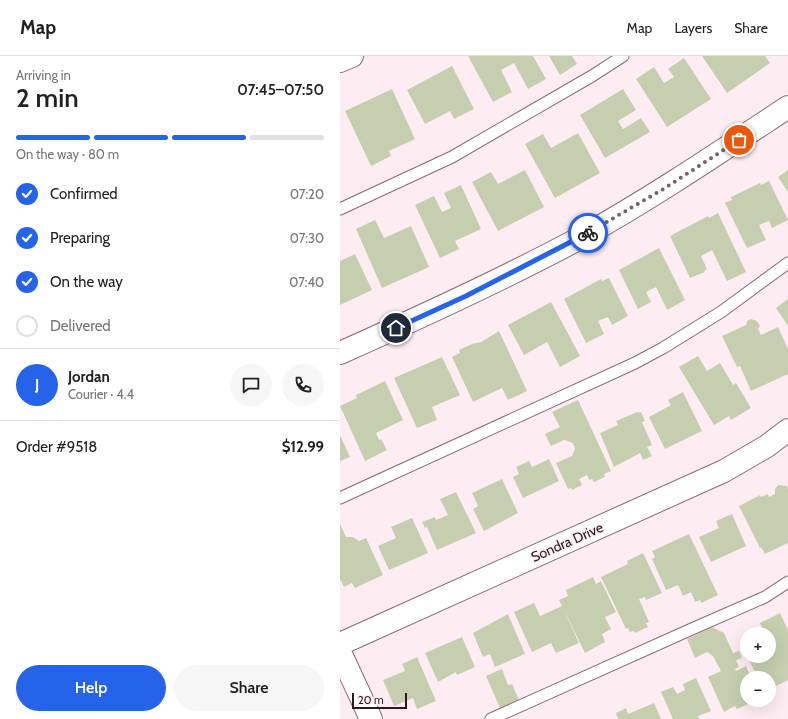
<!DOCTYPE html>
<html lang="en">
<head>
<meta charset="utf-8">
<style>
	body { margin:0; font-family:Cabin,sans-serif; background:#f6f6f6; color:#202124; height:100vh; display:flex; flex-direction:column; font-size:15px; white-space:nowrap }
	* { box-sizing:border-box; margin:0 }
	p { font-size:13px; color:#757577 }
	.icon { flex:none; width:22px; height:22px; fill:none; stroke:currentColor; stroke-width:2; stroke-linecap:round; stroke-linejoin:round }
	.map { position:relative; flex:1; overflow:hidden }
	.side { display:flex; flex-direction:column; background:#fff; width:340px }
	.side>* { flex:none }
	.buttons { position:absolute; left:400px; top:571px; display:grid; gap:8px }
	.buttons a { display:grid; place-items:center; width:36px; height:36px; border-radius:50%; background:#fff; box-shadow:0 4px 16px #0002; font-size:20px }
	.scale { position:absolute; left:12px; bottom:10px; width:55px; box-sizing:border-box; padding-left:4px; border:2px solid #291c20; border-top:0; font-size:11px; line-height:14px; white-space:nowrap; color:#291c20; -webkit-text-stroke:3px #fdedf2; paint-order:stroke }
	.pin { position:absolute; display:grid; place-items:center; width:34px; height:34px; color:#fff; margin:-17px; border:2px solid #fff; border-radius:50%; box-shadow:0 1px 4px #0007 }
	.courier { position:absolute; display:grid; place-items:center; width:40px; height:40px; margin:-20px; border:3px solid #2563eb; border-radius:50%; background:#fff; color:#222; box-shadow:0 1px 5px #0007 }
	.summary em { font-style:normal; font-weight:600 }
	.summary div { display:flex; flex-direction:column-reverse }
	.summary { display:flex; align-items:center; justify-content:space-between; height:68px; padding:0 16px }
	h1 { font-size:26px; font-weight:600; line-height:30px }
	.bar { display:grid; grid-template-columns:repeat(4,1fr); gap:6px 4px; align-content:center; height:48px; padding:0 16px }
	.bar i { height:5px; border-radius:3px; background:#e0e0e0 }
	.bar .active { background:#2563eb }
	.bar p { grid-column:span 4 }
	.line { display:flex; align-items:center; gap:10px; padding:0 16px; border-top:1px solid #e0e0e0 }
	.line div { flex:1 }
	.round { display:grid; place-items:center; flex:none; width:42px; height:42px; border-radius:21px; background:#f6f6f6 }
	ol { padding:0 16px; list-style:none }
	li { display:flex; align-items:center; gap:12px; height:44px }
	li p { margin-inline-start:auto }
	li .icon { padding:4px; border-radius:50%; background:#2563eb; color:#fff; stroke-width:4 }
	li:last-child { color:#757577 }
	li i { width:22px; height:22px; border:2px solid #e0e0e0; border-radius:50% }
	.primary-button { display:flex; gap:8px; margin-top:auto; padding:8px 16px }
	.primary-button a { flex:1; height:46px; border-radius:24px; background:#2563eb; color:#fff; font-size:16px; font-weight:600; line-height:46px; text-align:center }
	.primary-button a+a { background:#f6f6f6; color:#202124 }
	header { display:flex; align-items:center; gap:24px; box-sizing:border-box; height:56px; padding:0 20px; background:#fff; border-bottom:1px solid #e0e0e0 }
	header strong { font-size:19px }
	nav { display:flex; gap:22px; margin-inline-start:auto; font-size:14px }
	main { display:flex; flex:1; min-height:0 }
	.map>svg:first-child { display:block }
</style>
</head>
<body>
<header>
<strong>Map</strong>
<nav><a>Map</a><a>Layers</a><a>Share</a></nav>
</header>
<main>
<section class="side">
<div class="summary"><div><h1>2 min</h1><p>Arriving in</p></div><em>07:45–07:50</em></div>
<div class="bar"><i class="active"></i><i class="active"></i><i class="active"></i><i></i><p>On the way · 80 m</p></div>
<ol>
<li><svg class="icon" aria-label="check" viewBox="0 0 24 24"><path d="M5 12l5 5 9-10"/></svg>Confirmed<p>07:20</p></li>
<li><svg class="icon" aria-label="check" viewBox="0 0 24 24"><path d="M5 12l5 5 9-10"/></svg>Preparing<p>07:30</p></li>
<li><svg class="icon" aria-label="check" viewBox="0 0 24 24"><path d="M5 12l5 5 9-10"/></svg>On the way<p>07:40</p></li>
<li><i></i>Delivered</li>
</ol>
<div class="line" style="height:72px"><b class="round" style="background:#2563eb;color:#fff">J</b><div><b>Jordan</b><p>Courier · 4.4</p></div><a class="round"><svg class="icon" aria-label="chat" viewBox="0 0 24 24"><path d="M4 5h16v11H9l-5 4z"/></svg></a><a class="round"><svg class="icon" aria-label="phone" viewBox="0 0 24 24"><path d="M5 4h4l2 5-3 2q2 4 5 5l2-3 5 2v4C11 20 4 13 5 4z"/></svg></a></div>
<div class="line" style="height:52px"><div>Order #9518</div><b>$12.99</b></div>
<div class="primary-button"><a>Help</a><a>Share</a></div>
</section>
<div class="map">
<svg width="448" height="663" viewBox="0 0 448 663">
	<rect width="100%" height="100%" fill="#fdedf2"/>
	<path fill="#c5cfaf" d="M128 0H193L206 23 188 33 174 7 161 14 172 36 153 46Z
		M209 0H232L237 8 220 19Z
		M362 0H425L430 7 387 37Z
		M344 2 371 43 327 71 296 23 314 11 324 27 334 21 328 13Z
		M112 10 134 53 114 63 110 55 85 68 67 34Z
		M52 33 75 83 49 95 51 100 31 110 5 55Z
		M283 33 296 54 278 65 283 73 301 62 310 76 265 102 240 59Z
		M238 77 260 117 215 142 185 88 203 78 211 92Z
		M185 114 204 151 158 175 132 126 151 116 158 128Z
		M448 114V136L438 121Z
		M429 125 448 164 432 172 429 165 419 169 426 184 407 192 385 147 392 144 391 141 420 127 421 129Z
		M121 129 141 173 115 185 119 193 100 202 75 149 94 140 102 156 111 152 104 137Z
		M378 157 406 216 387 225 372 194 361 200 367 213 364 215 365 216 350 222 330 180 368 160 369 162Z
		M35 164 44 182 71 170 89 211 42 232 16 173Z
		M319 192 345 244 327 254 316 231 306 236 311 246 298 253 279 214Z
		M15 198 32 234 0 249V205Z
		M269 222 288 260 272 269 268 261 258 265 264 278 246 287 224 243 261 223 262 225Z
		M448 243V270L436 252Z
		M211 246 240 300 220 311 207 286 184 299 168 269Z
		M411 263 417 265 420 270 418 273 421 279 438 271 448 293V318L411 335 400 310 397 311 382 280 406 269 407 265Z
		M159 275 187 335 168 344 162 332 133 346 112 301 120 297 119 294 132 288 141 286Z
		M358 300 367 315 380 307 393 329 396 327 411 352 391 364 389 360 374 369 339 311Z
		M102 301 120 339 92 351 97 364 77 372 54 322Z
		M45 325 63 364 36 377 39 384 41 383 47 394 25 405 0 350 17 342 16 339Z
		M343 336 362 375 325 393 309 361 331 349 328 344Z
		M238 344 271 415 264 418 265 421 254 426 252 423 249 424 247 419 239 423 242 429 232 434 231 432 228 433 216 407 232 400 235 393 233 387 224 384 211 390 205 378 220 371 212 356Z
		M297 356 298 357 301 356 305 365 302 366 312 389 307 391 312 400 303 404 300 397 274 411 260 377 278 369 276 365Z
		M0 379 10 401 0 405Z
		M209 403 219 425 183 442 173 421 179 418 176 411 189 405 192 411Z
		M162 423 178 457 144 475 133 453 138 450 132 437Z
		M438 429 447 430 448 433V487L425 498 421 491 420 492 399 450 420 439 421 441 428 438 429 441 435 438V433Z
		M116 436 136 477 97 494 87 471 85 472 82 466 95 461 96 464 108 459 100 443Z
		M392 458 406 490 371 506 359 481 379 472 376 465Z
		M72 462 88 497 49 514 38 490 56 482 51 471Z
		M0 468 6 481H13L19 485 26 482 43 519 15 532 12 527 4 531 0 523Z
		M349 478 378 539 361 547 360 544 355 546 351 536 343 540 338 529 326 534 312 503 315 501 312 495Z
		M303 497 322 537 306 544 305 541 299 543 309 566 306 567 308 571 295 577 294 575 290 576 288 572 286 573 261 521 288 508 287 505Z
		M253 521 256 528 261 525 276 556 265 561 271 573 262 578 265 586 245 597 219 544 228 540 226 534Z
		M194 547 200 560 222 550 239 587 216 597 211 587 192 596 174 556Z
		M440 557 448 574V624L432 632 429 628V622H418L407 600H429V578H425L420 567Z
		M168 558 185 598 155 611 150 598 143 601 133 577Z
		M372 571 384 577 393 597 399 595 402 602 396 604 399 611 395 613 396 615 406 610 411 622H407V644L408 648 397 653 395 650 384 656 368 621 381 615 373 600 367 596 355 602 347 583Z
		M122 581 135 611 117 619 116 616 98 626 85 597Z
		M77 601 96 645 77 653 73 642 54 650 43 624 65 615 62 608Z
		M162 613 168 629 172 628 179 644 160 652 146 620Z
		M356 622 371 655 358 660 359 663H333L321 636 333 631 337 638 345 634 343 628Z
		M314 647 321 663H278L276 657 286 652 288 658Z"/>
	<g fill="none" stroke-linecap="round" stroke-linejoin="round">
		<defs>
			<path id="lane" d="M0 153 112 101 252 20 283 0
				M0 442 295 307 323 292 381 256 448 207
				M151 663 354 572 425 541 448 526"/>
			<path id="street" d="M0 5 12 0
				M0 297C81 261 162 224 240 182 312 142 380 96 448 51
				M0 588 384 415 427 390 448 374
				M0 596 31 663"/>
		</defs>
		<use href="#lane" stroke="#896973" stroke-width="13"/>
		<use href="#street" stroke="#896973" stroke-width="24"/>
		<use href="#lane" stroke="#fff" stroke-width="11"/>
		<use href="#street" stroke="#fff" stroke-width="22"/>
	</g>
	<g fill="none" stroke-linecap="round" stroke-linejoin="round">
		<path stroke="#73656a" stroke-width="4" stroke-dasharray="0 7.2" d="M248 177 325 132 399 84"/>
		<path stroke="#2563eb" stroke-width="5" d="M56 272 126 240 248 177"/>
	</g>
	<g text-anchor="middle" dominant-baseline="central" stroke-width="3" stroke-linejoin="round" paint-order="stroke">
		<g font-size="14" fill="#291c20" stroke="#fdedf2">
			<text transform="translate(227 486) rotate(-24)">Sondra Drive</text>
		</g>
	</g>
</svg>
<div class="buttons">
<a>+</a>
<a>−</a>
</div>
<div class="scale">20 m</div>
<div class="pin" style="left:399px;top:84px;background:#ea580c"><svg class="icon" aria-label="bag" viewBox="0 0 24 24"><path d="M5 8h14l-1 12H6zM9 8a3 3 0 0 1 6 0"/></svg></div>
<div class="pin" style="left:56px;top:272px;background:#1f2937"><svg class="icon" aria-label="home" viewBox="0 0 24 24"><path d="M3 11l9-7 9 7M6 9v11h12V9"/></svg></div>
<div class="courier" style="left:248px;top:177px"><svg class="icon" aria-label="bike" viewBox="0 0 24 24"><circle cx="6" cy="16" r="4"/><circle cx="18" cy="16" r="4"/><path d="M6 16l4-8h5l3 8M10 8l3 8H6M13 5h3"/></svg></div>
</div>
</main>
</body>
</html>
